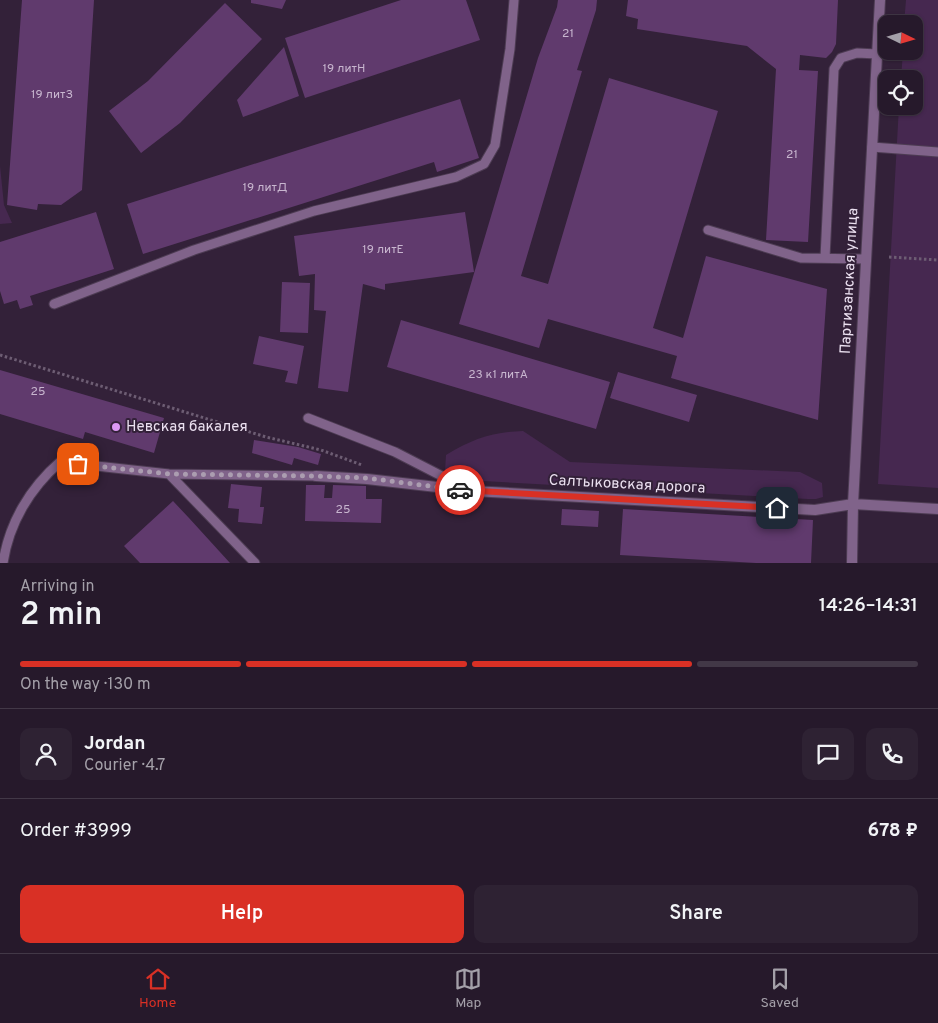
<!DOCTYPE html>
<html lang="en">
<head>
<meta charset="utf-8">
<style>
	body { margin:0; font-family:Overpass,sans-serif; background:#2e2233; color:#f1f3f6; height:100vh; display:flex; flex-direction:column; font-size:19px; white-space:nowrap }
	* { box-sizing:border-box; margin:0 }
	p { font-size:16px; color:#a4a0a9 }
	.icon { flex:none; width:28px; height:28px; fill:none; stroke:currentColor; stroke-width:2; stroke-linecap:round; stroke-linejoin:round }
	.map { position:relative; height:563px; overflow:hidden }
	.details { display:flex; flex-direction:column; background:#26192b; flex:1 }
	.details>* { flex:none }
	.needle { width:32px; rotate:95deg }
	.controls { position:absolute; left:878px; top:15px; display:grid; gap:10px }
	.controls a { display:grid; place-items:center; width:45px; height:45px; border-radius:10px; background:#26192b; box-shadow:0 1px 4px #0004,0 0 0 1px #423847; font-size:25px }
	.pin { position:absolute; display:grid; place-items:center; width:42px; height:42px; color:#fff; margin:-21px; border-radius:10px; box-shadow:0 2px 8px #0006 }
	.courier { position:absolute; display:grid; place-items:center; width:50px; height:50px; margin:-25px; border:4px solid #d93025; border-radius:50%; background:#fff; color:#222; box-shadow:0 1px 6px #0007 }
	.head em { font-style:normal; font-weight:600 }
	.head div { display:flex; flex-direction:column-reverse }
	.head { display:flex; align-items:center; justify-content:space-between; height:85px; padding:0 20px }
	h1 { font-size:32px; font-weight:600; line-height:38px }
	.bar { display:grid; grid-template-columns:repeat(4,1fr); gap:8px 5px; align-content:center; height:60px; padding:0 20px }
	.bar i { height:6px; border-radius:4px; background:#423847 }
	.bar .selected { background:#d93025 }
	.bar p { grid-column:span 4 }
	.line { display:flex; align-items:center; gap:12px; padding:0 20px; border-top:1px solid #423847 }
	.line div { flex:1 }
	.round { display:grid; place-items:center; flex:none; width:52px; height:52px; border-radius:10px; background:#2e2233 }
	.primary-button { display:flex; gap:10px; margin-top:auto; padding:10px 20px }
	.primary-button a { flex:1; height:58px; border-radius:10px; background:#d93025; color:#fff; font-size:20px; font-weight:600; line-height:58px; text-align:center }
	.primary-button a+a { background:#2e2233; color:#f1f3f6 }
	.dock { display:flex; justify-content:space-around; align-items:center; height:70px; border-top:1px solid #423847; background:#26192b; font-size:14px; color:#a4a0a9 }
	.dock a { display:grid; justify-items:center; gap:2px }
	.dock .selected { color:#d93025 }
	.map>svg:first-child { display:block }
</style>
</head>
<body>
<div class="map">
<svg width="938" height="563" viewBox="0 0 938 563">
	<rect width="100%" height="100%" fill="#332139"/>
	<path fill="#462850" d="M906 0H938V488L878 484 899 106H914V79H901L903 51H914V24H904Z
		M0 166 4 205 12 223 0 224Z
		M523 431 570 462 800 472 822 483 823 497 816 499H808L465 480 445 471 446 455C473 439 492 432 523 431Z"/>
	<path fill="#603a6d" d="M22 0H94L82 190 61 205 38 204 37 210 7 205Z
		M251 0H286L282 9 251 3Z
		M401 0H466L480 40 305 98 285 38Z
		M558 0H597L596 10 577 70 582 71 521 276 548 284 609 78 718 111 653 328 683 338 706 256 827 289 818 420 671 378 677 356 548 319 539 348 459 324 538 58 557 7Z
		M628 0H838L836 44 832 52 826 58 800 55 799 70 818 71 808 242 766 240 776 69 747 46 637 29 638 19 626 16Z
		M225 3 262 39 180 123 141 153 109 111 148 81Z
		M284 47 299 96 243 117 237 100Z
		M460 99 479 158 437 172 434 162 143 254 127 204Z
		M96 212 114 269 30 296 33 305 20 309 17 300 4 304 0 291V242Z
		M465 212 474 272 385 284V290L363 284 348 392 318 388 326 311 314 310 315 274 299 276 294 236Z
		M282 282 310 283 308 333 280 332Z
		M401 320 610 382 596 429 387 367Z
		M259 336 304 346 297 384 285 382 288 371 253 364Z
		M0 370 164 418 154 453 85 432 83 439 0 414Z
		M618 372 697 395 689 422 610 398Z
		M254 440 298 447 321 454 318 465 294 458 292 465 252 453Z
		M231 484 262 487 260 507H264L262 524 238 522 239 509 228 508Z
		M306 485H325L324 498H332L333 485 366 486V499H382L381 523 305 521Z
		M173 501 189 518 230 563H140L124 546Z
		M562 509 599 511 598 527 561 525Z
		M623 509 813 520 811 563H756L620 555Z"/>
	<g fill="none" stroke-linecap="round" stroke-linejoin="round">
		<defs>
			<path id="service" d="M872 147 938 152
				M708 230 801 258 866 259
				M825 258 834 69 841 58 857 53 877 54
				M54 304 194 250 314 211 456 177 484 164 495 145 510 49 514 0
				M308 418 395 452 467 489
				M169 474 255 563
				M3 563C9 523 30 488 60 462L169 474 316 476"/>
			<path id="minor" d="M316 476 367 479 472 491 815 510 853 504 852 563"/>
			<path id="tertiary" d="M880 0 853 504 938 509"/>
		</defs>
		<use href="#service" stroke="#4d3c53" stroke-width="11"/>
		<use href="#minor" stroke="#4d3c53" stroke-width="12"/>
		<use href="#tertiary" stroke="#4d3c53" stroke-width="12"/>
		<path stroke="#6d5d73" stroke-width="3" stroke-dasharray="2.5 2.5" stroke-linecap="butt" d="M889 257 938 260
			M0 355 266 437 321 450 362 465"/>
		<use href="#service" stroke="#80638a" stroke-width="9"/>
		<use href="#minor" stroke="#80638a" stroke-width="10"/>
		<use href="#tertiary" stroke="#80638a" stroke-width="10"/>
	</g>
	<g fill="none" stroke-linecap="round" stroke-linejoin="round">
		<path stroke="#ab9db0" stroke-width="5" stroke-dasharray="0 9" d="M78 464 169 474 316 476 367 478 460 490"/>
		<path stroke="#d93025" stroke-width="6" d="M460 490 777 508"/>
	</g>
	<circle fill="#dc99f4" stroke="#332139" stroke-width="2" cx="116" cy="427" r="5"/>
	<g text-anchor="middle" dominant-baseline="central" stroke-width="4" stroke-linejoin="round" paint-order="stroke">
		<g font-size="12" fill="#c8b6cf">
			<text x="568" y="34">21</text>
			<text x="344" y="69">19 литН</text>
			<text x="52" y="95">19 литЗ</text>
			<text x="792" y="155">21</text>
			<text x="265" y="188">19 литД</text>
			<text x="383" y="250">19 литЕ</text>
			<text x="498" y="375">23 к1 литА</text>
			<text x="38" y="392">25</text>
			<text x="343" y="510">25</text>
		</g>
		<g font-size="15" fill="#ebe0f0" stroke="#332139">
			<text transform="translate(850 281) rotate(-87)">Партизанская улица</text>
			<text transform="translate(627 485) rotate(3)">Салтыковская дорога</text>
		</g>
		<g font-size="15" fill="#ebe0f0" stroke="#332139" text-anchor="start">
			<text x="126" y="427">Невская бакалея</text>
		</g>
	</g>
</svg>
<div class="controls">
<a><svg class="needle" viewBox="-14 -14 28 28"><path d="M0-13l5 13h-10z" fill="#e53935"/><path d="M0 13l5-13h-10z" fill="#a4a0a9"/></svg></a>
<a><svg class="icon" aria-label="locate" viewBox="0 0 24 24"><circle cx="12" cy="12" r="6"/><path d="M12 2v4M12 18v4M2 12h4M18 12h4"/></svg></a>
</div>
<div class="pin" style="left:78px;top:464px;background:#ea580c"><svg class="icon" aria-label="bag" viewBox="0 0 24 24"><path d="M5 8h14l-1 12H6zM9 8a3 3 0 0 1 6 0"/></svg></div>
<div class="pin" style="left:777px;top:508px;background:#1f2937"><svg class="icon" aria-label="home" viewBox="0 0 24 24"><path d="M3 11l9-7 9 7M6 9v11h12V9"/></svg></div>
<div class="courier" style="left:460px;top:490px"><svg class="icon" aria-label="car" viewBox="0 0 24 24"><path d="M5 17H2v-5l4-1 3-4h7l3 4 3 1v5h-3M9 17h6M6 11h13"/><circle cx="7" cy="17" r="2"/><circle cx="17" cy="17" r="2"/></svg></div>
</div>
<section class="details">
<div class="head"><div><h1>2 min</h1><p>Arriving in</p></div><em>14:26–14:31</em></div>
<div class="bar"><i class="selected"></i><i class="selected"></i><i class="selected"></i><i></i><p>On the way · 130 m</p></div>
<div class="line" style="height:90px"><a class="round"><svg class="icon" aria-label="person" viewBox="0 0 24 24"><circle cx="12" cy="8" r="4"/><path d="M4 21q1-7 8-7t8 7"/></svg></a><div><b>Jordan</b><p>Courier · 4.7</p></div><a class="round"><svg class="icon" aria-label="chat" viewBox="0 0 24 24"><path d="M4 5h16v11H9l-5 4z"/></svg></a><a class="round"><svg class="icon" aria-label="phone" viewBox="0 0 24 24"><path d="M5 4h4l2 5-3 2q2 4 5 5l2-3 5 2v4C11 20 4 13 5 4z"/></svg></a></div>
<div class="line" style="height:65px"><div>Order #3999</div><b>678 ₽</b></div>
<div class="primary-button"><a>Help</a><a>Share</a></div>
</section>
<nav class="dock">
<a class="selected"><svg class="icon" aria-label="home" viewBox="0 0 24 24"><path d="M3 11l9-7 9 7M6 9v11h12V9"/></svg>Home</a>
<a><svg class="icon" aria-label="map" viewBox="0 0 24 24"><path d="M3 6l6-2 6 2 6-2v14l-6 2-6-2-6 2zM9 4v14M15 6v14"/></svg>Map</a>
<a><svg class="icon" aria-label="saved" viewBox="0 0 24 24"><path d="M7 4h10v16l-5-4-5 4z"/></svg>Saved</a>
</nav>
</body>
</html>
